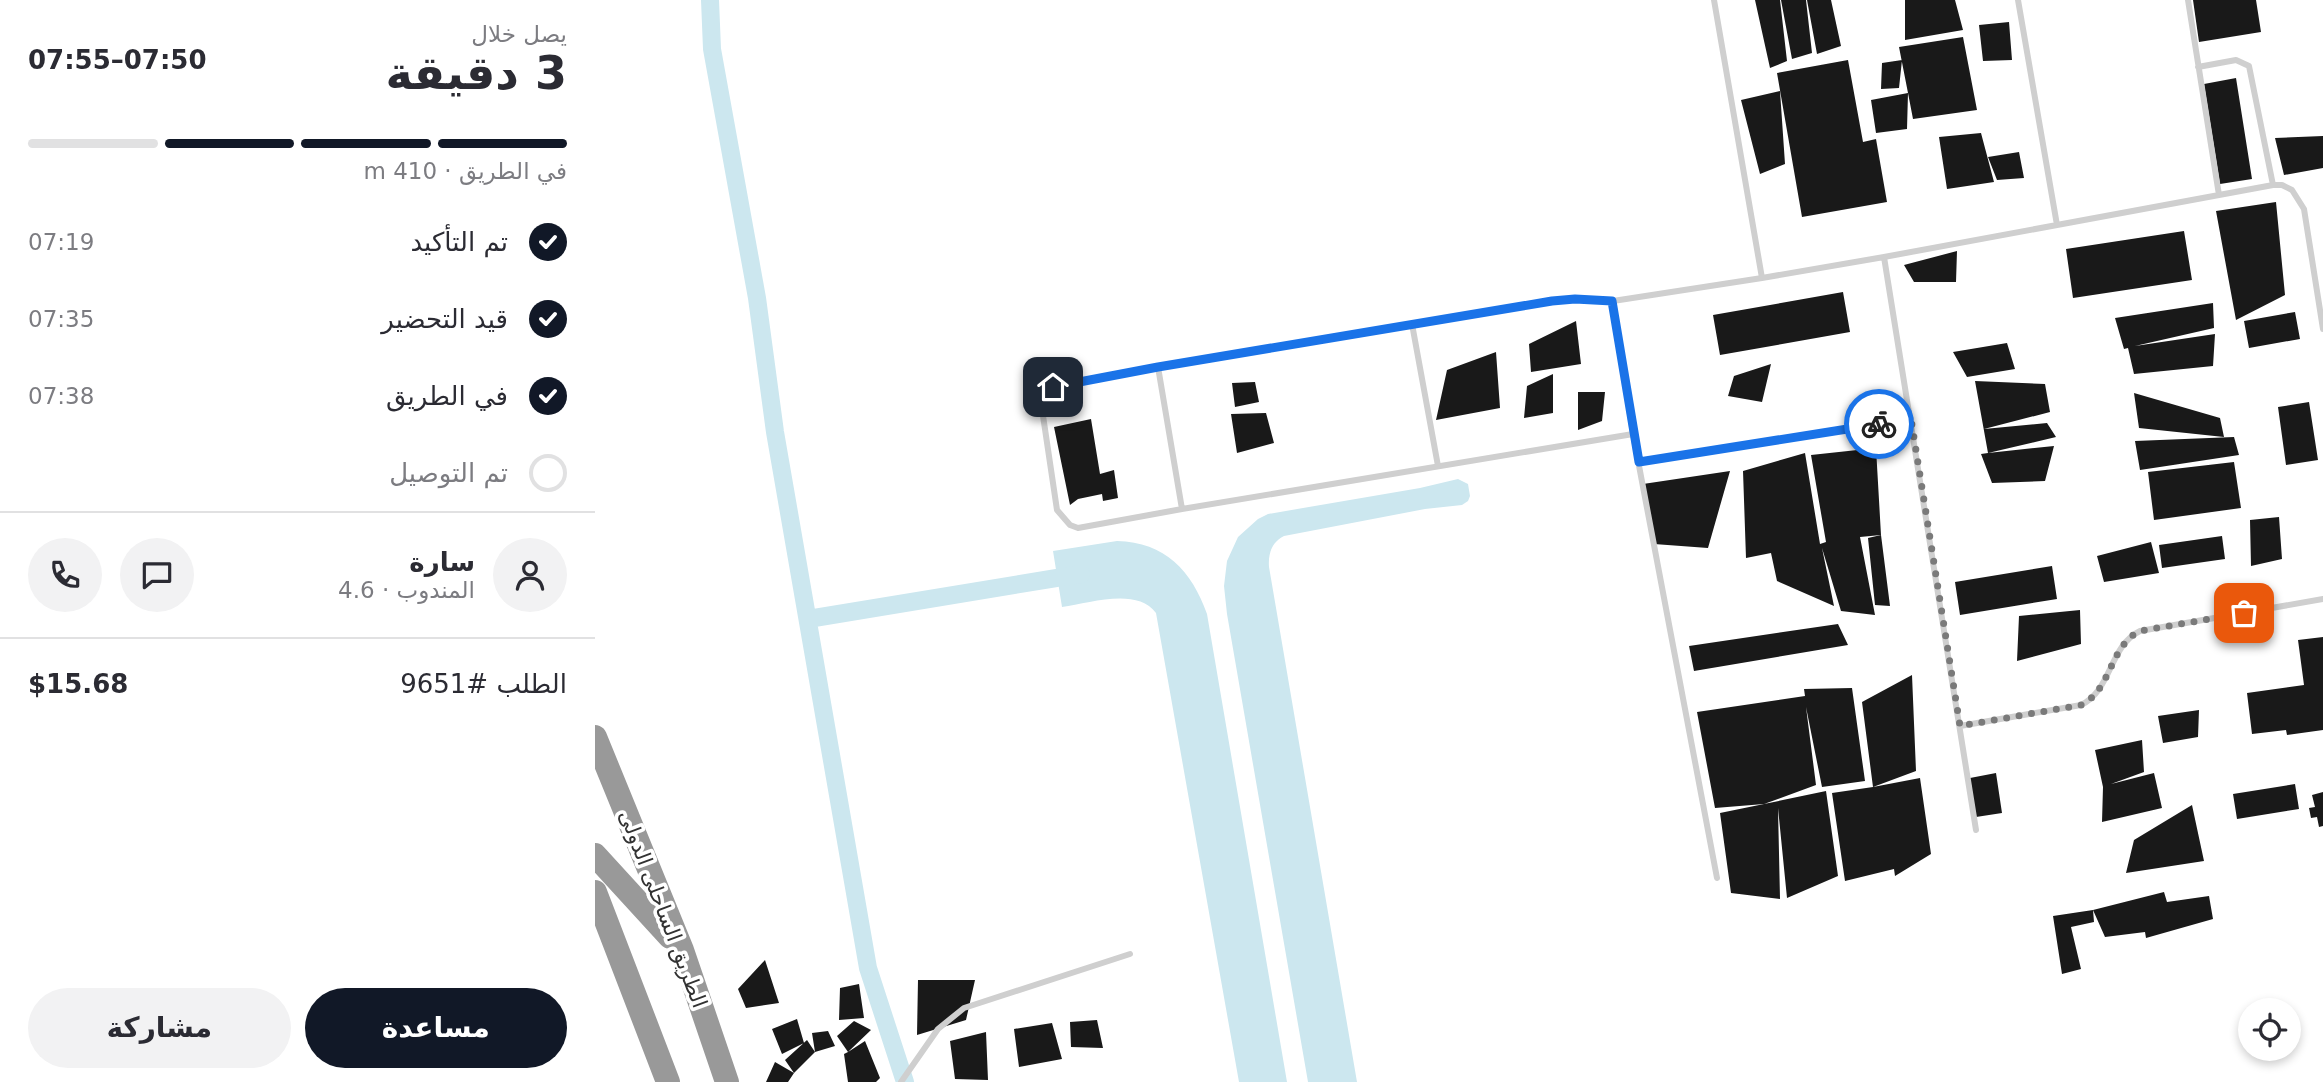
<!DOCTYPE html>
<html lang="ar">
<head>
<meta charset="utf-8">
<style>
	body { margin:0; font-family:"DejaVu Sans","Noto Sans Arabic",sans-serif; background:#f2f2f3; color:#2b2b33; direction:rtl; height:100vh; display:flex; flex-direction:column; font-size:26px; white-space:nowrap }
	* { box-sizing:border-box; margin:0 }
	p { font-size:23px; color:#7c7c81 }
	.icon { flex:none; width:38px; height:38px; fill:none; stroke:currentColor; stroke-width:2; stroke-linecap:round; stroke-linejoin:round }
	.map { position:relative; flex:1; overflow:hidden; direction:ltr }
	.panel { display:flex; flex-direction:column; background:#fff; width:595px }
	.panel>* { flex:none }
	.tools { position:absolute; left:1643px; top:998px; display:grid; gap:14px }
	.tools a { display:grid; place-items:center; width:63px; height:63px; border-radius:50%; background:#fff; box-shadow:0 4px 10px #0003; font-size:35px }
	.pin { position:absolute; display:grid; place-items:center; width:60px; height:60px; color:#fff; margin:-30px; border-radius:14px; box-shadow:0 4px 10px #0006 }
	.courier { position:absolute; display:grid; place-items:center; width:70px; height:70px; margin:-35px; border:5px solid #1a73e8; border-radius:50%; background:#fff; color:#222; box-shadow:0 2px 9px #0007 }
	.headline em { font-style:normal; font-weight:600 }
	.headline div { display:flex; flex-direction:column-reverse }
	.headline { display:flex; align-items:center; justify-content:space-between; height:119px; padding:0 28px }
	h1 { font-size:46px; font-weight:600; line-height:52px }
	.bar { display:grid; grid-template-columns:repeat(4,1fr); gap:10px 7px; align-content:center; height:84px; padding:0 28px }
	.bar i { height:9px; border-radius:5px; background:#e1e1e2 }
	.bar .on { background:#111827 }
	.bar p { grid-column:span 4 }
	.line { display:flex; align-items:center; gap:18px; padding:0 28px; border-top:2px solid #e1e1e2 }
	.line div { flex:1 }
	.round { display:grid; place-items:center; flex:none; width:74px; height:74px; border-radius:37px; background:#f2f2f3 }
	ol { padding:0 28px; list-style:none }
	li { display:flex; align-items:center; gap:21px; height:77px }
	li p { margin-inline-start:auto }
	li .icon { padding:7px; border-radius:50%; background:#111827; color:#fff; stroke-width:4 }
	li:last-child { color:#7c7c81 }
	li i { width:38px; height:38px; border:4px solid #e1e1e2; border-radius:50% }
	.action { display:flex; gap:14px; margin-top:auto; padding:14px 28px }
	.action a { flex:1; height:80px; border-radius:42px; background:#111827; color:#fff; font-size:28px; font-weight:600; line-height:80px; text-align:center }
	.action a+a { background:#f2f2f3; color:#2b2b33 }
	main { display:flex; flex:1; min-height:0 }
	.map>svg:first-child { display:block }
</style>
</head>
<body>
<main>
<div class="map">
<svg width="1728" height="1082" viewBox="0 0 1728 1082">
	<rect width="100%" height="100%" fill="#fff"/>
	<path fill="#cce7ef" d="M863 479 873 484 875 496 873 501 867 505 830 509 689 536C677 542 673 553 674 567L762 1082H713L632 614 629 586 632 561 643 537 663 519 673 514 825 488Z
		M522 541C570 542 597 571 612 614L692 1082H644L561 613C542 587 495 603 467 607L458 551Z"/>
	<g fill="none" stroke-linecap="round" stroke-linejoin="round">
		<path stroke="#cce7ef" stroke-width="18" d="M115 0 117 49 162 298 180 432 273 968 310 1082
			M213 619 486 574"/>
	</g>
	<path fill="#191919" d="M1160 0H1185L1192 61 1175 68Z
		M1186 0H1211L1217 53 1197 59Z
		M1212 0H1236L1246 46 1222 54Z
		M1310 0H1360L1368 30 1310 40Z
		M1598 0H1661L1666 32 1604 42Z
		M1414 22 1417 60 1388 61 1384 25Z
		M1368 37 1382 110 1318 119 1313 93 1312 129 1281 133 1276 100 1313 93 1304 47Z
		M1253 60 1268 142 1281 139 1292 202 1207 217 1182 73Z
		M1307 60 1304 88 1286 89 1287 63Z
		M1641 78 1657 179 1625 184 1609 84Z
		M1185 91 1190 164 1165 174 1146 100Z
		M1386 133 1399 182 1352 189 1344 137Z
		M1728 136V168L1689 175 1680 138Z
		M1424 152 1429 178 1402 180 1393 157Z
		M1681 202 1690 295 1641 320 1621 211Z
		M1589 231 1597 280 1478 298 1471 249Z
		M1362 251 1361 282H1319L1309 265Z
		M1248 292 1255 332 1125 355 1118 315Z
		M1618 303 1619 328 1540 346 1620 334 1618 366 1539 374 1533 348 1529 349 1520 318Z
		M1700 312 1705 339 1654 348 1649 321Z
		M981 321 986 364 936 372 934 344Z
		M1412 343 1420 369 1372 377 1358 352Z
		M901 352 905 408 841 420 852 370Z
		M1176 364 1167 402 1133 396 1139 376Z
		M958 374V413L929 418 932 386Z
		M1380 381 1450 384 1455 412 1389 429 1452 423 1461 437 1393 453 1459 446 1450 481 1397 483 1386 454 1393 453Z
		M660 382 664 402 640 407 637 383Z
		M983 392H1010L1007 421 983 430Z
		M1539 393 1625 418 1629 437 1544 428Z
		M1714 402 1723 460 1691 465 1683 407Z
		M671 413 679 443 642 453 636 414Z
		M496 419 505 474 519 470 523 498 508 501 507 494 483 499 475 505 459 427Z
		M1639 437 1644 455 1545 470 1540 441Z
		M1281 448 1286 535 1295 606 1280 605 1273 538 1286 535 1265 537 1280 615 1246 611 1227 548 1239 606 1182 581 1176 553 1151 558 1148 471 1210 453 1225 544 1231 542 1216 455Z
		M1639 462 1646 508 1559 520 1553 472Z
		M1135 471 1113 548 1059 544 1048 484Z
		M1684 517 1687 559 1656 566 1655 520Z
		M1627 536 1630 559 1567 568 1564 545Z
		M1556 542 1564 573 1509 582 1502 556Z
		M1457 566 1462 599 1365 615 1360 582Z
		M1485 610 1486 644 1422 661 1424 616Z
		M1243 624 1253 645 1099 671 1094 646Z
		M1728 637V730L1692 735 1691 730 1657 734 1652 693 1709 685 1703 640Z
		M1317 675 1321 771 1278 787 1325 778 1336 854 1300 876 1299 869 1250 881 1237 793 1278 787 1267 702Z
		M1257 688 1270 781 1227 787 1211 707 1221 785 1169 804 1231 791 1243 876 1192 898 1183 808 1185 899 1136 893 1125 813 1169 804 1120 808 1102 712 1210 696 1209 689Z
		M1604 710 1603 737 1568 743 1563 716Z
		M1547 740 1549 772 1516 784 1559 773 1567 808 1507 822 1508 787 1500 750Z
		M1401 773 1407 813 1381 817 1375 778Z
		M1700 784 1704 809 1642 819 1638 794Z
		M1728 792V826L1724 827 1722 817 1716 818 1714 808 1720 807 1717 795Z
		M1597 805 1609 861 1531 873 1539 840Z
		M1569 892 1572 902 1614 896 1618 919 1551 938 1550 932 1510 937 1498 910Z
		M1498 910 1499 922 1476 927 1486 969 1467 974 1458 916Z
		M170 960 184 1003 151 1008 143 989Z
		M323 980H380L371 1020 322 1035Z
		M264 984 269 1018 244 1020 245 988Z
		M202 1019 209 1043 187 1054 177 1029Z
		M502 1020 508 1048 476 1047 475 1022Z
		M259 1021 276 1030 253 1052 270 1041 285 1078 281 1082H253L249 1054 253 1052 242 1036Z
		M457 1023 467 1059 424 1067 419 1029Z
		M233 1031 240 1046 220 1052 217 1033Z
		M391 1032 393 1080 360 1079 355 1041Z
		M212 1040 220 1052 199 1073 193 1082H171L180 1062 199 1073 190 1060Z"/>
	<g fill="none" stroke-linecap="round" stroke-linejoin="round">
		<path stroke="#cfcfcf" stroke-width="6" d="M1119 0 1167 278
			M1423 0 1462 225
			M1593 0 1624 195
			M1603 67 1641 60 1654 66 1678 185
			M1289 257 1381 830
			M1018 301 1038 434 1122 878
			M817 324 843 466
			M563 367 587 509
			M1038 434 587 509 483 528 475 525 462 510 447 409C449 396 454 388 467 384L957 301 980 299 1018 301 1167 278 1289 257 1678 185H1687L1697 190 1709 209 1728 329
			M1044 462 1316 419
			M1365 726 1486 705C1517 690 1514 646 1545 631L1728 599
			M306 1082 343 1029 369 1008 535 954"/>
		<path stroke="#999" stroke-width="24" d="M0 737 87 950 132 1082
			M0 855 75 937
			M0 892 73 1082"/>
	</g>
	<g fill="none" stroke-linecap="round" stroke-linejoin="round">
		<path stroke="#7a7a7a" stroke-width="7" stroke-dasharray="0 12.6" d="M1284 424 1316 419 1365 726 1486 705C1517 690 1514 646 1545 631L1649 613"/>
		<path stroke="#1a73e8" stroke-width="9" d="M458 387 563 367 957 301 980 299 1017 301 1044 462 1284 424"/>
	</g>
	<g text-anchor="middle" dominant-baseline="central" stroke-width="7" stroke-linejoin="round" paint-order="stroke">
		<g font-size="21" fill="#323232" stroke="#fff">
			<text transform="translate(68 909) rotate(69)">الطريق الساحلى الدولى</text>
		</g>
	</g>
</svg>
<div class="tools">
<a><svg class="icon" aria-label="locate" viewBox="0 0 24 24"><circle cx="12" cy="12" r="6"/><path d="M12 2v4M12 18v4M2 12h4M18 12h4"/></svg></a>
</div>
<div class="pin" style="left:1649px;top:613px;background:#ea580c"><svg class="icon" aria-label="bag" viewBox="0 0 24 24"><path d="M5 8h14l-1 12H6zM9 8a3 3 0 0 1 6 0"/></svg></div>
<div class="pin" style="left:458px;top:387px;background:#1f2937"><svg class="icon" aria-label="home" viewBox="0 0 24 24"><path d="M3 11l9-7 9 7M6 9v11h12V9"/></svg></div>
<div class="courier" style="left:1284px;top:424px"><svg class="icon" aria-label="bike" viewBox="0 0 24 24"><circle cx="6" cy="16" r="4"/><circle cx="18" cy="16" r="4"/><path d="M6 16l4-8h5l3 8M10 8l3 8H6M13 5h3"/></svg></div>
</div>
<section class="panel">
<div class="headline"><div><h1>3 دقيقة</h1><p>يصل خلال</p></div><em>07:50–07:55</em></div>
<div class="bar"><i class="on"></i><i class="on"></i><i class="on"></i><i></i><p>في الطريق · 410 m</p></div>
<ol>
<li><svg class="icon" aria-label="check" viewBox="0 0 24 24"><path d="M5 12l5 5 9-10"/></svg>تم التأكيد<p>07:19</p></li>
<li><svg class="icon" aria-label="check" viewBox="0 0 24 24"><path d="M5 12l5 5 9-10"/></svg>قيد التحضير<p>07:35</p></li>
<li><svg class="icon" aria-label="check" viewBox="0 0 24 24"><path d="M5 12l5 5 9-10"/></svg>في الطريق<p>07:38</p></li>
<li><i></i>تم التوصيل</li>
</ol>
<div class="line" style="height:126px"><a class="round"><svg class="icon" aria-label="person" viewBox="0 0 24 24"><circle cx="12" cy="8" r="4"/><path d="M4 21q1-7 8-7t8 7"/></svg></a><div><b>سارة</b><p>المندوب · 4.6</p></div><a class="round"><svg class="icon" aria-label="chat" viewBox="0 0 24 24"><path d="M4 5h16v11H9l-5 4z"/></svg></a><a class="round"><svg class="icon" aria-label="phone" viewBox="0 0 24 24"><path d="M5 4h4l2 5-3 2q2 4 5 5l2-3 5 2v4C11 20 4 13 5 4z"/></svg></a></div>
<div class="line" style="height:91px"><div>الطلب #9651</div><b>$15.68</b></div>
<div class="action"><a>مساعدة</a><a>مشاركة</a></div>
</section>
</main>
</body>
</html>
